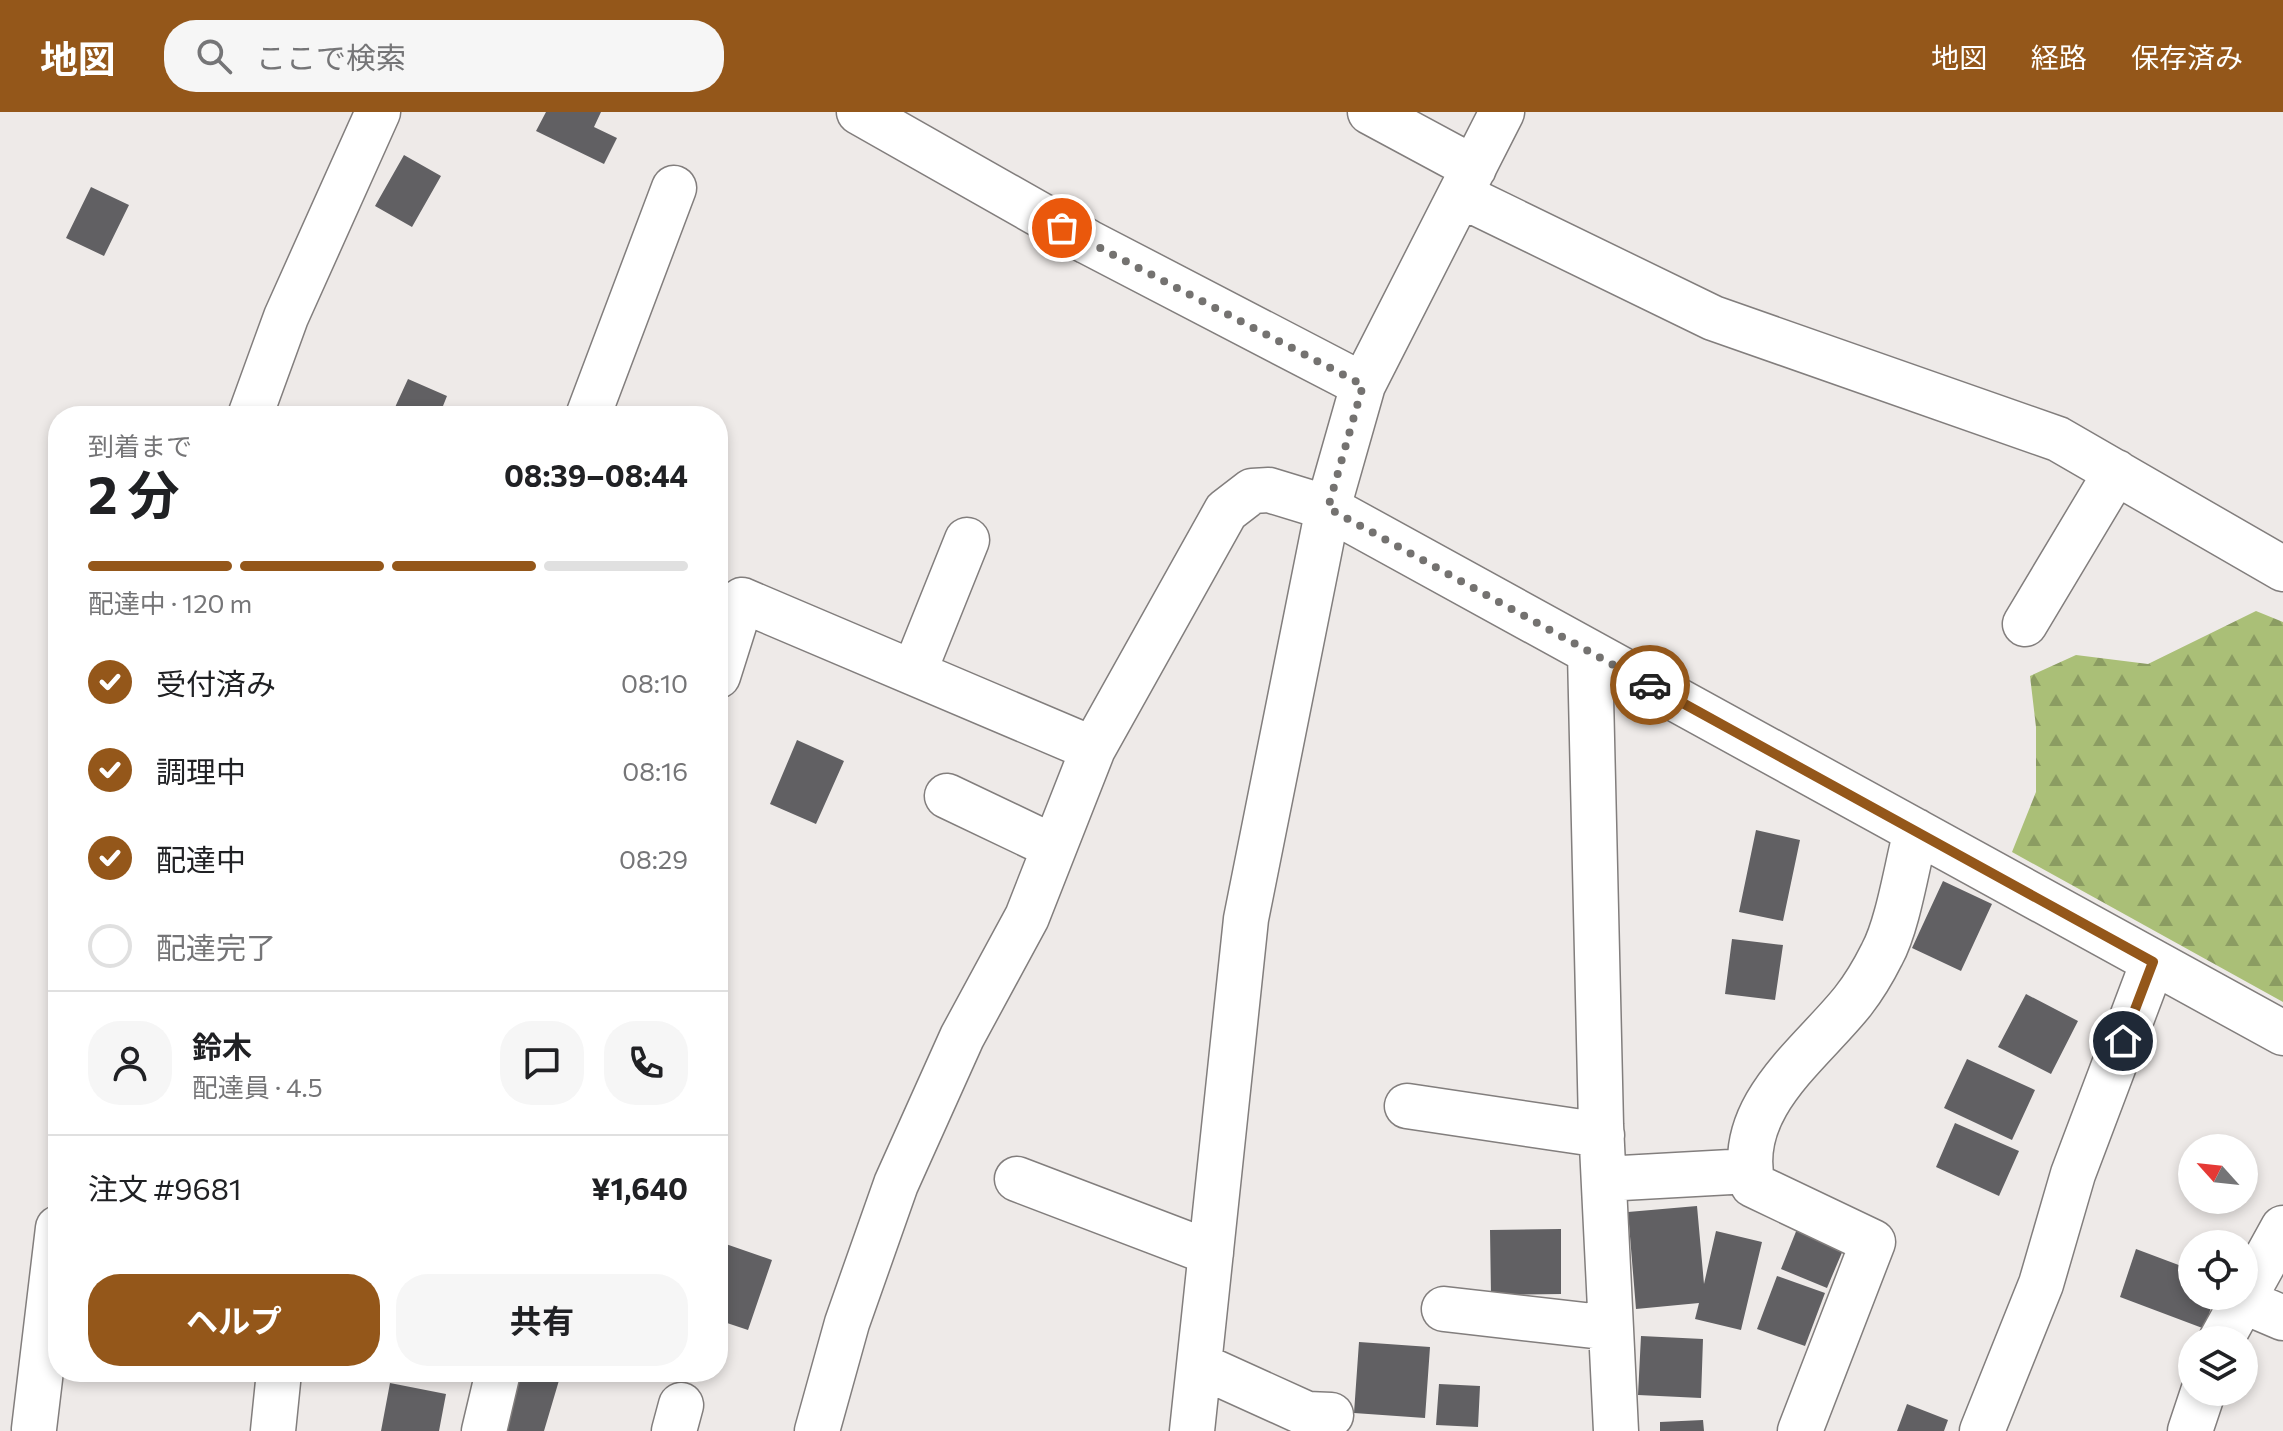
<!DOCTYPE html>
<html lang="ja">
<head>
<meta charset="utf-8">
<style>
	body { margin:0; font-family:Commissioner,"Noto Sans JP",sans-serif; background:#f6f6f6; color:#202124; height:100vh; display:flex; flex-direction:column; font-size:30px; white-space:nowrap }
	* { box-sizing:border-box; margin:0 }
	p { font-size:26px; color:#757577 }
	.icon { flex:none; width:44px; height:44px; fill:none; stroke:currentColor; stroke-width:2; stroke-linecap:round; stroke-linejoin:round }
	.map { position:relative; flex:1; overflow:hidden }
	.sheet { position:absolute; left:48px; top:294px; width:680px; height:976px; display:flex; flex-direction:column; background:#fff; border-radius:32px; box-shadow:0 4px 12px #0003 }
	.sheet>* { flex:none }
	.needle { width:52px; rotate:297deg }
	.buttons { position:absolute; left:2178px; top:1022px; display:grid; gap:16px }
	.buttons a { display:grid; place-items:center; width:80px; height:80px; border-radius:50%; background:#fff; box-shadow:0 4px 12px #0003; font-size:40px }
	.pin { position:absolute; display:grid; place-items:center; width:68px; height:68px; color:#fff; margin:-34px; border:4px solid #fff; border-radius:50%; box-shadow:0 2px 8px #0007 }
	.courier { position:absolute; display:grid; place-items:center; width:80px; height:80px; margin:-40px; border:6px solid #94571a; border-radius:50%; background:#fff; color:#222; box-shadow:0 2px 10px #0007 }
	.overview em { font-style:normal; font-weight:700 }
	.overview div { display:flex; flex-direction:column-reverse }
	.overview { display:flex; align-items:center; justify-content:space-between; height:136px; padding:0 40px }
	h1 { font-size:52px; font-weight:700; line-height:60px }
	.bar { display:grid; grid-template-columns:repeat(4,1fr); gap:12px 8px; align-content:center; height:96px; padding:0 40px }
	.bar i { height:10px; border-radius:6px; background:#e0e0e0 }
	.bar .active { background:#94571a }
	.bar p { grid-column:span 4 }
	.line { display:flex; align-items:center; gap:20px; padding:0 40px; border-top:2px solid #e0e0e0 }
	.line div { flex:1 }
	.round { display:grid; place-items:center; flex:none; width:84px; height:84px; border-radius:32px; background:#f6f6f6 }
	ol { padding:0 40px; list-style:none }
	li { display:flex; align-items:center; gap:24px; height:88px }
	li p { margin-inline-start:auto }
	li .icon { padding:8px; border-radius:50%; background:#94571a; color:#fff; stroke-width:4 }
	li:last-child { color:#757577 }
	li i { width:44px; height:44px; border:4px solid #e0e0e0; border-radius:50% }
	.primary-button { display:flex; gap:16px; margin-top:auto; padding:16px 40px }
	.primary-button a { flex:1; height:92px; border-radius:32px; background:#94571a; color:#fff; font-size:32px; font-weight:700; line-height:92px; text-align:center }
	.primary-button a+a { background:#f6f6f6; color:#202124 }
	header { display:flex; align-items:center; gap:48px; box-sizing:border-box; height:112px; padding:0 40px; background:#94571a; color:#fff }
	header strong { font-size:38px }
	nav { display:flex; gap:44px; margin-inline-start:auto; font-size:28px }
	.search { width:560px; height:72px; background:#f6f6f6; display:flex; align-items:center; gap:20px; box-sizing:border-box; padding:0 28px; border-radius:32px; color:#757577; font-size:30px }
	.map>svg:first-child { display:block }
</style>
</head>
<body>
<header>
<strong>地図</strong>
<div class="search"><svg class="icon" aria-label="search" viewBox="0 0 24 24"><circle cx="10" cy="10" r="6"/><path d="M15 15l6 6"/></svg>ここで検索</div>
<nav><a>地図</a><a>経路</a><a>保存済み</a></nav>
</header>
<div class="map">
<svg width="2283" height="1319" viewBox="0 0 2283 1319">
	<defs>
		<pattern id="forest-firs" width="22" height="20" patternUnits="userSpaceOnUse" patternTransform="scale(2)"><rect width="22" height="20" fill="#aabf77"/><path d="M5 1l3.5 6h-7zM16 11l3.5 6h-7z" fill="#8b9c62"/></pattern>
	</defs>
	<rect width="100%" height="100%" fill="#eeeae8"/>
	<path fill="url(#forest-firs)" d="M2256 499 2283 510V890L2012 740 2036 680V615L2030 564 2076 543 2148 552Z"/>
	<path fill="#616063" d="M546 0H601L594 15 617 26 604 52 536 19Z
		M404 43 441 64 412 115 375 94Z
		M91 75 129 93 104 144 66 126Z
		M408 267 447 284 439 304H391Z
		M797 628 844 649 816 712 770 692Z
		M1756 718 1800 728 1783 809 1739 800Z
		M1943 769 1992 792 1961 859 1912 836Z
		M1732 827 1783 833 1775 888 1725 882Z
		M2026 882 2078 909 2051 962 1998 935Z
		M1967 947 2035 978 2012 1028 1944 996Z
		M1955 1011 2019 1039 1999 1084 1936 1055Z
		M1697 1094 1704 1172 1716 1119 1762 1130 1741 1218 1695 1207 1699 1191 1636 1197 1628 1100Z
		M1799 1112 1846 1131 1827 1176 1781 1157Z
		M1561 1117V1182L1491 1183 1490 1118Z
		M720 1130 772 1148 748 1218 718 1208Z
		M2136 1137 2192 1158V1184H2214L2205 1217 2120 1185Z
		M1777 1164 1825 1181 1805 1234 1757 1217Z
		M1641 1224 1703 1227 1701 1286 1638 1283Z
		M1359 1230 1430 1235 1425 1306 1354 1301Z
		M519 1260 560 1265 544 1319H503Z
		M390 1271 446 1282 439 1319H381Z
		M1439 1272 1480 1274 1478 1315 1436 1313Z
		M1907 1292 1948 1308 1944 1319H1897Z
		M1703 1308 1704 1319H1660V1310Z"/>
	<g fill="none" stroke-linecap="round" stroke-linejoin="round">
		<defs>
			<path id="minor" d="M859 0 1088 130 1363 273
				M1370 0 1474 56
				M1460 83 1713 206 2058 327 2283 457
				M250 304 286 205 378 0
				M588 304 674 76
				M2025 512 2116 360
				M1590 541 1601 1013 1616 1319
				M914 560 967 428
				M718 564 742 488 1093 637
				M947 684 1054 735
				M1407 994 1602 1023
				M1017 1067 1211 1141
				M1604 1067 1749 1059
				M2243 1189 2283 1206
				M1444 1197 1611 1216
				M2221 1228 2283 1116
				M1199 1253 1307 1302 1331 1303
				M34 1317 58 1116
				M273 1319 279 1260
				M484 1319 498 1260
				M674 1319 681 1293
				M817 1319 847 1211 896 1072 962 925 1027 805 1093 637 1226 399 1252 379 1269 378 1328 396 2283 921
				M1192 1319 1246 807 1328 396 1363 273 1502 0
				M1800 1319 1873 1130 1753 1073C1734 995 1811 942 1853 889 1864 875 1874 858 1882 842 1898 813 1907 753 1916 719
				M1982 1319 2041 1172 2073 1062 2153 850
				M2190 1319 2203 1280"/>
		</defs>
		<use href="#minor" stroke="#827e7d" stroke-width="47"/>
		<use href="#minor" stroke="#fff" stroke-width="44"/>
	</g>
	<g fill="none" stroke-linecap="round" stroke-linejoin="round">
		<path stroke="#747270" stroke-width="8" stroke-dasharray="0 14.4" d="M1062 116 1363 273 1328 396 1650 573"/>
		<path stroke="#94571a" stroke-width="10" d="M1650 573 2153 850 2123 929"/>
	</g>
</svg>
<div class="buttons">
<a><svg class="needle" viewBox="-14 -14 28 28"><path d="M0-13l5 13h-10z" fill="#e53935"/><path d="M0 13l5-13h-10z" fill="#757577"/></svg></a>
<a><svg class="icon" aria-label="locate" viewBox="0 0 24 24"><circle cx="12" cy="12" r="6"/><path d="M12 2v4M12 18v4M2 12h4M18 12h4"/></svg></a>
<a><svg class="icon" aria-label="layers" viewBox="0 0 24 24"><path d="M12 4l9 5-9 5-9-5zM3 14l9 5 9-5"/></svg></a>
</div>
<div class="pin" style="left:1062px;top:116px;background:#ea580c"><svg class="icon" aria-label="bag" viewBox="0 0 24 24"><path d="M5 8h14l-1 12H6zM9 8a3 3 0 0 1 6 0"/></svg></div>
<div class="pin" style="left:2123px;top:929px;background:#1f2937"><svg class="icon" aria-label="home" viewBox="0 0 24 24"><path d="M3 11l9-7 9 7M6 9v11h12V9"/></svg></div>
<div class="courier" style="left:1650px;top:573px"><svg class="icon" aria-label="car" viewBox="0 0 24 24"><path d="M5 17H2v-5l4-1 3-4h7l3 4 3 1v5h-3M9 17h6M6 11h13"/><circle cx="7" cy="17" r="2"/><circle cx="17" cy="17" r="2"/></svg></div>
<section class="sheet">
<div class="overview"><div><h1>2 分</h1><p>到着まで</p></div><em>08:39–08:44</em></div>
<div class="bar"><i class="active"></i><i class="active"></i><i class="active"></i><i></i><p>配達中 · 120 m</p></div>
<ol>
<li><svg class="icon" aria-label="check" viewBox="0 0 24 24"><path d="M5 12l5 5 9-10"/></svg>受付済み<p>08:10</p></li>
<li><svg class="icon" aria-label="check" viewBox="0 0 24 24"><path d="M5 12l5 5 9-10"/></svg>調理中<p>08:16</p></li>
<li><svg class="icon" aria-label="check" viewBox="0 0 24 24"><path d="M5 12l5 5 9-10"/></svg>配達中<p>08:29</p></li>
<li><i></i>配達完了</li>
</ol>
<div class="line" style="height:144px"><a class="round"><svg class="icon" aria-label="person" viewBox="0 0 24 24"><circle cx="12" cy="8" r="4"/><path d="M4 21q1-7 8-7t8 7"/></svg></a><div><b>鈴木</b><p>配達員 · 4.5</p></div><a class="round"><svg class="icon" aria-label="chat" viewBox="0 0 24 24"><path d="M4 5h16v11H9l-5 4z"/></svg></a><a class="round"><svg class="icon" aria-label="phone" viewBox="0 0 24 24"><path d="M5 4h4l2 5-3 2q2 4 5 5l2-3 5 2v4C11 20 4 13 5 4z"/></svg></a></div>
<div class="line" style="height:104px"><div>注文 #9681</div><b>¥1,640</b></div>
<div class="primary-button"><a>ヘルプ</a><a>共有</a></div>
</section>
</div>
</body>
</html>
